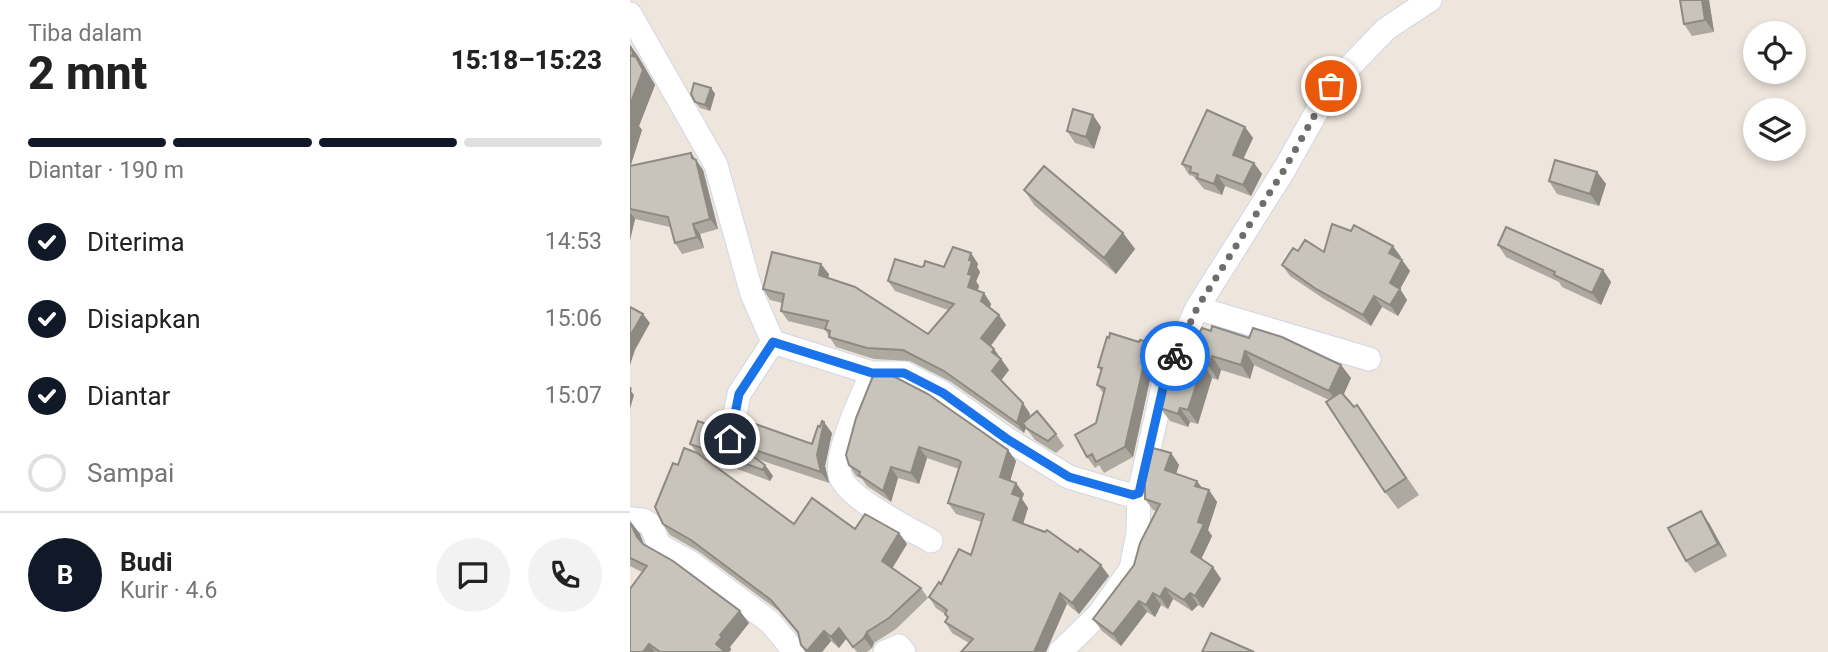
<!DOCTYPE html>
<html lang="id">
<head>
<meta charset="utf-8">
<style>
	body { margin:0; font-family:Roboto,sans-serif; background:#f2f2f2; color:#222; height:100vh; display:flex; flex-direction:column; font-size:26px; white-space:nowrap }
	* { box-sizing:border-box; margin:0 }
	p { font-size:23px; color:#767676 }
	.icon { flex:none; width:38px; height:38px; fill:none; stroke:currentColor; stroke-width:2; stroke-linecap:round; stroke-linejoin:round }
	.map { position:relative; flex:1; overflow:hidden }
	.sheet { display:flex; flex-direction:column; background:#fff; width:630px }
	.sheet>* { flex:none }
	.buttons { position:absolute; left:1113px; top:21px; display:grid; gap:14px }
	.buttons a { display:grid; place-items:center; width:63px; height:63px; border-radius:50%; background:#fff; box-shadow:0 4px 10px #0003; font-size:35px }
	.pin { position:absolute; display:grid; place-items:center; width:60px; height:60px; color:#fff; margin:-30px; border:4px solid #fff; border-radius:50%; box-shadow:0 2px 7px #0007 }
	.courier { position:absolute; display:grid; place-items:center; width:70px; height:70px; margin:-35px; border:5px solid #1a73e8; border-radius:50%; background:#fff; color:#222; box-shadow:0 2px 9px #0007 }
	.summary em { font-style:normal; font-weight:800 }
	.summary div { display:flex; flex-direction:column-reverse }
	.summary { display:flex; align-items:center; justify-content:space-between; height:119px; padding:0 28px }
	h1 { font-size:46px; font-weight:800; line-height:52px }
	.bar { display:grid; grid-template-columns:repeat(4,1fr); gap:10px 7px; align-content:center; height:84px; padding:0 28px }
	.bar i { height:9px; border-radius:5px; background:#e0e0e0 }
	.bar .on { background:#111827 }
	.bar p { grid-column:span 4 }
	.line { display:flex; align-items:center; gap:18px; padding:0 28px; border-top:2px solid #e0e0e0 }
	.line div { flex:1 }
	.round { display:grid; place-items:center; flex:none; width:74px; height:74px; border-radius:37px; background:#f2f2f2 }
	ol { padding:0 28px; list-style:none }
	li { display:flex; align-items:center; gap:21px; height:77px }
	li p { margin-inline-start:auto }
	li .icon { padding:7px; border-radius:50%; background:#111827; color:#fff; stroke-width:4 }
	li:last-child { color:#767676 }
	li i { width:38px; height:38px; border:4px solid #e0e0e0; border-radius:50% }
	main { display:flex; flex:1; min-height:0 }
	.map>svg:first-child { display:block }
</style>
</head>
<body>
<main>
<section class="sheet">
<div class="summary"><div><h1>2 mnt</h1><p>Tiba dalam</p></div><em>15:18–15:23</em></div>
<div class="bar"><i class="on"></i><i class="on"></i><i class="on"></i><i></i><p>Diantar · 190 m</p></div>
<ol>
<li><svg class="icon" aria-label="check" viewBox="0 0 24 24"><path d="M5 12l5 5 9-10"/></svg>Diterima<p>14:53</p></li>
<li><svg class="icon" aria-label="check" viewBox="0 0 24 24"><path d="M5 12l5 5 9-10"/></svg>Disiapkan<p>15:06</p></li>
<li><svg class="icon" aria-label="check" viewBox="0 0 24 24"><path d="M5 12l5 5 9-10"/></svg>Diantar<p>15:07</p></li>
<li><i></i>Sampai</li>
</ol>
<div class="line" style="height:126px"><b class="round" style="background:#111827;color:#fff">B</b><div><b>Budi</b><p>Kurir · 4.6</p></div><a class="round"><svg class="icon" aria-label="chat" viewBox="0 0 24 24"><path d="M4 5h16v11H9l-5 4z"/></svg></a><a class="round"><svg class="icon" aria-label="phone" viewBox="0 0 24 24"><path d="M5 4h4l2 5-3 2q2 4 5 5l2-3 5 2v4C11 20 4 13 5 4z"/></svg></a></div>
</section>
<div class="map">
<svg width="1198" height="652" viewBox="0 0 1198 652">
	<rect width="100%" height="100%" fill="#eee5dc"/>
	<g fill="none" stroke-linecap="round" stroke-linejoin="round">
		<defs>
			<path id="minor" d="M0 14 86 165 122 294 143 342 242 373H274L313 393 377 439 439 477 496 494 503 495 509 493
				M567 308 739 359
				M242 373C233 393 204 454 210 475 216 498 280 529 301 541
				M100 439 109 394 143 342
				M0 519 13 520 21 525 29 545 60 562 140 622 165 652
				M255 652 269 646 274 652
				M430 652 469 614 501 569 508 533 509 493 535 378 567 308 654 170 701 86 756 29 800 0"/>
		</defs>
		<use href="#minor" stroke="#d1d7e5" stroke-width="25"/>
		<use href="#minor" stroke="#fff" stroke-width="23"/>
	</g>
	<path fill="#ada9a1" d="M1050 0H1079L1084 32 1062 36 1054 24Z
		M0 45 8 56 25 85 9 126 12 130 0 166 61 153 73 170 88 229 70 234 74 248 52 254 45 243 40 227 5 219 0 240Z
		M81 88 85 94 80 111 70 108 65 102Z
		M471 127 464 149 445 143 437 131Z
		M615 127 623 138 613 159 624 163 632 174 621 196 595 186 592 195 574 189 563 176 559 175 552 164Z
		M967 172 976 184 969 206 927 194 919 181Z
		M394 190 493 233 505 249 486 274 405 206Z
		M721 231 771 257 770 258 772 260 780 271 770 289 777 300 768 316 752 307 741 326 694 299 660 276 652 265 668 251 694 252Z
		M868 245 973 270 981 282 971 305 932 287 929 282 876 257Z
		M341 253 348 264 347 267 350 272 346 281 349 286 348 290 354 293 361 304 360 308 369 315 376 325 361 346 364 349 379 370 371 380 393 403 400 414 399 417 426 434 434 446 426 453 405 440 396 428 394 433 321 382 280 361 244 359 206 347 195 330 158 321 151 311 152 303 140 300 133 289 199 274 198 278 298 334 318 310 265 291 258 281 291 267H314Z
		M570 332 711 365 721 378 713 395 724 407 727 405 789 495 768 509 755 492 699 400 624 365 620 379 591 370 588 380 582 378 568 424 560 422 558 427 540 421 530 408 557 343Z
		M509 342 523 343 531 354 521 375 503 457 474 473 469 465 465 468 457 457 474 394 467 385 471 371 468 367Z
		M226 418 378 450 386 461 380 481 394 494 392 499 398 508 393 523 479 576 449 614 437 604 339 643 322 633 315 622 317 618 315 614 306 608 299 597 341 555 352 522 326 514 318 503 329 469 297 458 289 484 268 478 261 502 237 486 232 479 226 476 219 465Z
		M202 433 195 466 199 483 127 459 135 465 143 476 140 481 72 456 164 524 269 533 277 544 262 568 291 588 298 598 266 629 244 643 242 648 237 652H227L216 639 209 648 201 641 192 652H175L171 645 169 635 149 611 68 551 40 535 33 524 48 465 67 453 60 444 86 436 87 439 89 441 182 444Z
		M541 453 549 465 546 474 573 489 579 490 587 502 578 530 582 536 571 559 583 567 591 579 573 608 568 605 562 611 543 599 538 609 531 605 525 617 517 612 491 646 472 631 463 619 504 565 526 511 523 510 515 499Z
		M0 522 10 534 14 545 119 623 100 647 101 650 99 652H0L12 572 0 566Z
		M1079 523 1097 556 1065 573 1056 561Z"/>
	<path fill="#8d8983" d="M1072 0H1079L1084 32 1075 20Z
		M0 45 8 56 25 85 9 126 12 130 0 168V105L2 56Z
		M81 88 85 94 80 111 75 105Z
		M463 115 471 127 464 149 456 137Z
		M615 127 623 138 610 166 603 155Z
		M61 153 73 170 88 229 80 219Z
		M624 163 632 174 621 196 613 185Z
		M967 172 976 184 969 206 960 194Z
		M587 175 595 186 592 195 584 184Z
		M0 212 5 219 0 240Z
		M63 224 70 234 74 248 67 237Z
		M493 233 505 249 486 274 474 258Z
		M763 246 771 257 767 264 759 253Z
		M341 253 348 264 347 267 350 272 346 281 349 286 346 297 338 287 339 260Z
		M772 260 780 271 770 289 777 300 768 316 760 305V283Z
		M191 264 199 274 196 285 189 275Z
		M973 270 981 282 971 305 962 293Z
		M354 293 361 304 358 312 351 301Z
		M744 296 752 307 741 326 733 315Z
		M13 314 20 323 5 350 0 365V336Z
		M369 315 376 325 358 349 351 338Z
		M523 343 531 354 521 375 503 457 495 447 514 364Z
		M364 349 379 370 370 382 362 371V352Z
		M615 351 624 365 620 379 611 365Z
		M582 356 591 370 588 380 579 366Z
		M573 364 582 378 568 424 558 410Z
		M711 365 721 378 709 405 699 391Z
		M0 386 2 389 1 391 4 395 0 409Z
		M393 403 400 414 394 433 387 423Z
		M550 408 560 422 558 427 548 414Z
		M194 422 202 433 195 466 199 483 191 472 187 455Z
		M79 425 86 436 87 444 79 433Z
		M289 447 297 458 289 484 281 473Z
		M378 450 386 461 378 488 370 477Z
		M541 453 549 465 543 482 535 470Z
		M135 465 143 476 140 481 133 470Z
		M261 467 268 478 261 502 253 491Z
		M567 481 575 492 565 486Z
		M386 483 394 494 392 499 398 508 391 531 383 520 382 494Z
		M579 490 587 502 578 530 582 536 569 564 561 552 568 522Z
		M1071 511 1079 523 1097 556 1088 544Z
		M1 522 10 534 16 550 7 537Z
		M269 533 277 544 260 572 252 561Z
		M471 565 479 576 449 614 442 603Z
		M583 567 591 579 573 608 565 596Z
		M535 588 543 599 538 609 530 597Z
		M430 593 437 604 416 652H404Z
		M523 593 531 605 525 617 516 605Z
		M560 593 568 605 562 611 554 600Z
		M509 601 517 612 491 646 483 634Z
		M110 611 119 623 100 647 101 650 99 652H91L86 644 90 635Z
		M209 628 216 639 209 648 201 637Z
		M194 631 201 641 192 652H178L177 651Z
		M237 632 244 643 242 648 234 638Z
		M19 644 25 652H13Z"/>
	<path fill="#c9c4bb" stroke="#8d8983" stroke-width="2" d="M1050 0H1072L1075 20 1054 24Z
		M0 46 3 52 2 56 6 57 13 70 0 105Z
		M64 83 81 88 75 105 65 102 61 94Z
		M443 109 463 115 456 137 437 131Z
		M577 110 615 127 603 155 624 163 613 185 587 175 584 184 567 178 568 174 560 172 561 167 552 164Z
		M61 153 62 158 66 160 80 219 63 224 67 237 45 243 38 217 0 209V166Z
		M925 160 967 172 960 194 919 181Z
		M414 166 493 233 474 258 394 190Z
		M702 224 721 231 724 225 763 246 759 253 772 260 760 283 770 289 760 305 744 296 733 315 686 289 652 265 663 248 668 251 675 240 694 252Z
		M876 227 973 270 962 293 924 275 925 272 868 245Z
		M323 247 341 253 339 260 342 261 338 274 342 275 338 287 354 293 351 301 369 315 351 338 364 349 362 352 371 359 362 371 393 403 387 423 314 371 273 350 237 348 199 337 200 331 195 329 198 321 151 311 154 294 133 289 142 252 191 264 189 275 225 287 298 334 324 304 258 281 265 259 291 267 294 266 295 261 314 267Z
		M0 307 13 314 0 336Z
		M582 326 619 338 623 328 652 337 711 365 699 391 615 351 611 365 582 356 579 366 573 364 558 410 550 408 548 414 530 408 539 369 551 342 557 343 562 329 570 332 572 328 581 331Z
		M480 333 509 342 510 340 523 343 514 364 495 447 466 462 462 454 457 457 445 435 466 423 475 388 467 385 472 368 468 367 477 337 479 338Z
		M243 376H263L298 394 378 450 370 477 386 483 382 494 391 497 383 520 415 532 417 530 448 552 450 549 471 565 442 603 430 593 404 652H331L343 639 315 622 318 617 315 614 317 610 299 597 309 582 311 584 329 549 341 555 354 514 318 503 331 462 328 460 289 447 281 473 261 467 253 491 229 475 230 472 219 465 216 455 226 418Z
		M711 392 724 407 727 405 776 478 755 492 696 402Z
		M407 411 426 434 418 441 396 428 393 423Z
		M108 418 182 444 188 426 190 427 192 421 194 422 187 455 191 472 104 443 135 465 133 470 60 444 68 421 79 425V433L89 441H97L103 436Z
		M54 448 67 453 164 524 182 498 225 529 235 514 269 533 252 561 291 588 259 618 237 632 234 638 223 647 209 628 201 637 194 631 177 651 171 645 168 632 141 600 61 540 33 524 25 507 43 463 48 465Z
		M523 448 541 453 535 470 567 481 565 486 579 490 568 522 574 524 561 552 583 567 565 596 560 593 554 600 535 588 530 597 523 593 516 605 509 601 483 634 463 619 504 565 510 543 530 504 515 499V483Z
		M1071 511 1088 544 1056 561 1038 528Z
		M0 522 7 537 13 544 43 561 110 611 90 635 92 637 86 644 95 652H30L19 644 13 652H0V589L17 566 0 558Z
		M581 633 624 652H572Z"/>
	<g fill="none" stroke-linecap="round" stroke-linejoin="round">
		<path stroke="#6f6c69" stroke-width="7" stroke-dasharray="0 12.6" d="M545 356 567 308 654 170 701 86"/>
		<path stroke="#1a73e8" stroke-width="9" d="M100 439 109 394 143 342 242 373H274L313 393 377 439 439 477 503 495 509 493 535 379 545 356"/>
	</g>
</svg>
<div class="buttons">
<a><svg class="icon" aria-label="locate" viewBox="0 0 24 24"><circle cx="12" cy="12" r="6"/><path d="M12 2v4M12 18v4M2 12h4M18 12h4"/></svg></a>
<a><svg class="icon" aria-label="layers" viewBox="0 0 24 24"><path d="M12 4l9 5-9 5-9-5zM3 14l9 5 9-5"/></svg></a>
</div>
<div class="pin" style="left:701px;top:86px;background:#ea580c"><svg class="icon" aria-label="bag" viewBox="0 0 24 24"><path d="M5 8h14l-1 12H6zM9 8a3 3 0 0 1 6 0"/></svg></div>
<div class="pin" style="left:100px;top:439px;background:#1f2937"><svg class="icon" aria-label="home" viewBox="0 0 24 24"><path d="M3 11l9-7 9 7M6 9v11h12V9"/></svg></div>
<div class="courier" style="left:545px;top:356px"><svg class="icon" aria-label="bike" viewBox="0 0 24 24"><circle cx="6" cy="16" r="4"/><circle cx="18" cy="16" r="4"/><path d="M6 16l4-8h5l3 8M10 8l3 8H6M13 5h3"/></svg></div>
</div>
</main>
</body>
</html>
